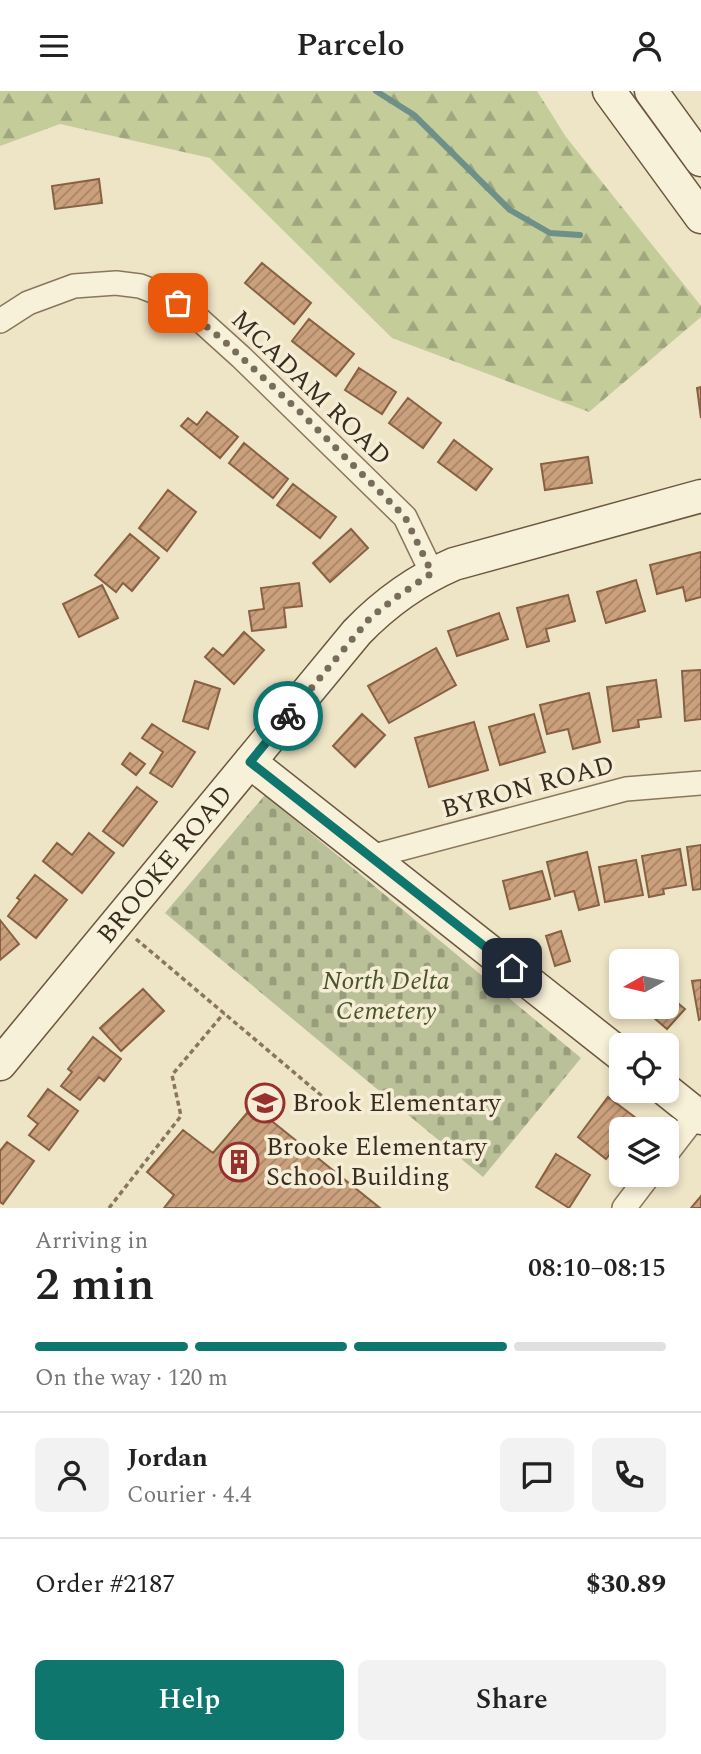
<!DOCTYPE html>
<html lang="en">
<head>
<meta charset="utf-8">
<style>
	body { margin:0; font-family:Spectral,serif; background:#f2f2f2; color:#222; height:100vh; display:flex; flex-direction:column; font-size:26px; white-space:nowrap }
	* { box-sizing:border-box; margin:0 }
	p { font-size:23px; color:#767676 }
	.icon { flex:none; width:38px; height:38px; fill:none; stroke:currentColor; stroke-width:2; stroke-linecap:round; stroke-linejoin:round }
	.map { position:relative; height:1117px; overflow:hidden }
	.panel { display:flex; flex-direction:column; background:#fff; flex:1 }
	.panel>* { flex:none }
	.needle { width:46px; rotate:262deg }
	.buttons { position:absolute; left:609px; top:858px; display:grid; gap:14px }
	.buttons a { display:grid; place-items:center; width:70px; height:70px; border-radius:10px; background:#fff; box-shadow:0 4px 10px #0003; font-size:35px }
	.pin { position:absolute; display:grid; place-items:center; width:60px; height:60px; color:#fff; margin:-30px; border-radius:14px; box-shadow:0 4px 10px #0006 }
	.courier { position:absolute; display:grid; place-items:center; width:70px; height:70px; margin:-35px; border:5px solid #0f766e; border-radius:50%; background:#fff; color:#222; box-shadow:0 2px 9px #0007 }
	.summary em { font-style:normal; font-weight:600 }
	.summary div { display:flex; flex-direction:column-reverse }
	.summary { display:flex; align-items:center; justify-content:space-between; height:119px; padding:0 35px }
	h1 { font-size:46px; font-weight:600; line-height:52px }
	.bar { display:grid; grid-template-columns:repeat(4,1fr); gap:10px 7px; align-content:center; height:84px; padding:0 35px }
	.bar i { height:9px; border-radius:5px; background:#e0e0e0 }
	.bar .on { background:#0f766e }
	.bar p { grid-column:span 4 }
	.line { display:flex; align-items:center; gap:18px; padding:0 35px; border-top:2px solid #e0e0e0 }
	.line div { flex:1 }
	.round { display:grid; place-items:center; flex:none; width:74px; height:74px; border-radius:10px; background:#f2f2f2 }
	.button { display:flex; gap:14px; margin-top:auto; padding:14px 35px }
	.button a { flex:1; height:80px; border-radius:10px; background:#0f766e; color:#fff; font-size:28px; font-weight:600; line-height:80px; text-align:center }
	.button a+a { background:#f2f2f2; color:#222 }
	header { display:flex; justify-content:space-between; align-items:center; height:91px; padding:0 35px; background:#fff; font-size:32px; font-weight:600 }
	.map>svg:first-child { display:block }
</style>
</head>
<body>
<header><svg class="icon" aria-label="menu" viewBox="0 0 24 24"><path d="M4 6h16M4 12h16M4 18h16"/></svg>Parcelo<svg class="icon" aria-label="person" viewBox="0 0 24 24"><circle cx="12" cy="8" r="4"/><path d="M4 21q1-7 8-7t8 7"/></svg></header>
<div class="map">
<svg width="701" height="1117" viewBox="0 0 701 1117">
	<defs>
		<pattern id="forest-firs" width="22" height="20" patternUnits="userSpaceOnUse" patternTransform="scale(1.75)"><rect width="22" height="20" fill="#c4cc9a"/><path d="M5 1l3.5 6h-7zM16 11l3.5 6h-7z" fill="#a0a67d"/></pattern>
		<pattern id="cemetery-stones" width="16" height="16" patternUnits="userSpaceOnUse" patternTransform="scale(1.75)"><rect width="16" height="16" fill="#bac199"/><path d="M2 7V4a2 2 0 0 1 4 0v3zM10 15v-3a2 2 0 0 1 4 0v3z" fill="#989d7c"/></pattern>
		<pattern id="building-hatch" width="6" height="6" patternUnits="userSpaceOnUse" patternTransform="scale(1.75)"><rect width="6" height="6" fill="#cba17d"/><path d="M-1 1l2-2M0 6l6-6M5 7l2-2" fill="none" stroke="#a68466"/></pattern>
	</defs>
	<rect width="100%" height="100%" fill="#eee4c6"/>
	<path fill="url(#forest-firs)" d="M0 0H537L566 46 701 215V226L589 321 392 247 210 67 60 33 0 55Z"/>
	<path fill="url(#cemetery-stones)" d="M265 704 581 967 483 1086 165 822Z"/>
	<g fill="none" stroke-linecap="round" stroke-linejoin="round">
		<path stroke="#6e9089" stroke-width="6" d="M376 0 414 24 510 119 550 142 580 144"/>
	</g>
	<path fill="url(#building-hatch)" stroke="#876142" stroke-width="2" d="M99 88 102 112 55 118 52 95Z
		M262 172 311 212 294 233 245 192Z
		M309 228 354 263 336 285 292 250Z
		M359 277 396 301 382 323 345 299Z
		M701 296V327L697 297Z
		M408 307 441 332 423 357 389 332Z
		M207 321 238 346 220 367 181 335 188 327 197 334Z
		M454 349 492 378 476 399 438 371Z
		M244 352 288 388 273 407 229 372Z
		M588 366 592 392 545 399 541 373Z
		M293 393 336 426 320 447 277 414Z
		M168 399 196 421 167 460 139 437Z
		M351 438 368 457 330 491 313 472Z
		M130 443 159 467 132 500 123 492 116 501 95 484Z
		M701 461V506L686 510 683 496 657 503 650 474Z
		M636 489 645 520 606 532 597 501Z
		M299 492 302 515 284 517 286 536 252 540 249 520 264 518 261 497Z
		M102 494 118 527 79 546 63 513Z
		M568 504 575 530 546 538 549 550 527 556 517 517Z
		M499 522 508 548 457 565 448 540Z
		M244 541 264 559 234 593 205 566 213 557 223 565Z
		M436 557 456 594 389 632 368 595Z
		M701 579V628L685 630 682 580Z
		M656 589 661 626 638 629 639 636 613 640 607 596Z
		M195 590 220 598 208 638 183 630Z
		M589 602 600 651 573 658 568 638 547 643 540 614Z
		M362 623 385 644 355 676 333 655Z
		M534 623 545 661 500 674 489 636Z
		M474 631 488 679 429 696 415 647Z
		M152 633 195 661 172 696 150 682 163 661 142 647Z
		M130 662 145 673 136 684 122 673Z
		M137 696 157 711 123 755 103 740Z
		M89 742 114 762 82 802 43 770 57 752 72 764Z
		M701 754V798L693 799 687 756Z
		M680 758 686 794 663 798 664 803 649 806 642 765Z
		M587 761 599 814 579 819 574 800 555 805 547 771Z
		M636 769 643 804 605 811 599 776Z
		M542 780 550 808 510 818 503 790Z
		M35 784 67 809 36 847 8 825 20 809 17 807Z
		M0 829 19 853 0 869Z
		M561 840 570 870 555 875 546 845Z
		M701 889V928L699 929 692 890Z
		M143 898 164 920 121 960 100 937Z
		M667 903 685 918 667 938 640 915H667Z
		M93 946 121 968 104 990 99 986 80 1009 61 995 72 981 68 978Z
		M48 998 78 1020 49 1059 29 1044 38 1033 28 1025Z
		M608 1006 636 1027 629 1038H621V1048L606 1068 578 1046Z
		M253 1015 380 1117H164L174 1104 147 1081 183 1039 213 1062Z
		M7 1051 34 1070 3 1113 0 1111V1060Z
		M556 1063 590 1084 569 1117 536 1096Z
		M701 1105V1117H691Z"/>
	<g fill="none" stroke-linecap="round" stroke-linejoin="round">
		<defs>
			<path id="street" d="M0 230 28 212 74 195 116 192 140 195 166 205 190 220 241 266 405 426 432 482
				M370 766 626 698 701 692
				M667 1062 701 1018
				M624 1117 650 1083"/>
			<g id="secondary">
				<path d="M609 0 701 126"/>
				<path d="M651 0 701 69"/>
				<path d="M250 671 621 964"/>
				<path id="s1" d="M0 973 357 541C385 512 417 489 454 473L701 405"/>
				<path d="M666 999 701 1027"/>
			</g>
		</defs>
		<use href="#street" stroke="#89765c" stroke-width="26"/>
		<use href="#secondary" stroke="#6b573f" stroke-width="35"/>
		<path stroke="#89765c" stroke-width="3.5" stroke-dasharray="5 3.5" stroke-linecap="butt" d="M136 848 335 1016
			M109 1117 181 1025 172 984 224 922"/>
		<use href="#street" stroke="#f8f1d9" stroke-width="23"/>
		<use href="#secondary" stroke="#f8f1d9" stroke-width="32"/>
	</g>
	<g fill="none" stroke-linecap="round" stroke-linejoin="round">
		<path stroke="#786d5a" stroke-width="7" stroke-dasharray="0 12.6" d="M178 212 224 250 300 321 405 426 432 482 395 507 370 527 288 625"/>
		<path stroke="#0f766e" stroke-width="9" d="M288 625 250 671 512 877"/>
	</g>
	<defs>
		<symbol id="school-ring" viewBox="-11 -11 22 22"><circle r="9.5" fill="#f5edd6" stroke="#97312d" stroke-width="1.5"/><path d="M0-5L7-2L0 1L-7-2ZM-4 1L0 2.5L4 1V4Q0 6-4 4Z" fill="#97312d"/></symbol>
		<symbol id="building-ring" viewBox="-11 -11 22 22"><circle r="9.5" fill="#f5edd6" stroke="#97312d" stroke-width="1.5"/><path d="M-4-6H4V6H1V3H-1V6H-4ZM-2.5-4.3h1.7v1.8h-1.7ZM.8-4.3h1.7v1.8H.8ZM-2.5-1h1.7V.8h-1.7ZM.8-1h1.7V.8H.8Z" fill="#97312d"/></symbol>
	</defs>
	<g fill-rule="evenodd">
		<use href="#school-ring" x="243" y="990" width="44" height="44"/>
		<use href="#building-ring" x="217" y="1049" width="44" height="44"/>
	</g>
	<g text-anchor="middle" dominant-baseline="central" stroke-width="7" stroke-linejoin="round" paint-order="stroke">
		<g font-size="26" fill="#392d20" stroke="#f5edd6">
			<text transform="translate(311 297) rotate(44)">MCADAM ROAD</text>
			<text transform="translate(528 696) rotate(-15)">BYRON ROAD</text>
			<text stroke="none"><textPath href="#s1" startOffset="259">BROOKE ROAD</textPath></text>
		</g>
		<g font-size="26" font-style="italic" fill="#475527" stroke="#f5edd6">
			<text x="386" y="890">North Delta<tspan x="386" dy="30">Cemetery</tspan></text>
		</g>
		<g font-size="26" fill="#392d20" stroke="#f5edd6" text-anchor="start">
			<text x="292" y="1012">Brook Elementary</text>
			<text x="266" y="1056">Brooke Elementary<tspan x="266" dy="30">School Building</tspan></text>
		</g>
	</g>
</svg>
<div class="buttons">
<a><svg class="needle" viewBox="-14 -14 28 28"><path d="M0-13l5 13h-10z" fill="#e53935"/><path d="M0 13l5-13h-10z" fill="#767676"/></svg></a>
<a><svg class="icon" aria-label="locate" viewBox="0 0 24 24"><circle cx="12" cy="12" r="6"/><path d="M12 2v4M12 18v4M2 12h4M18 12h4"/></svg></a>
<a><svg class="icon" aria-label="layers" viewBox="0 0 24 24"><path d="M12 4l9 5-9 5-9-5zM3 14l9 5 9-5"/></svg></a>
</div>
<div class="pin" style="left:178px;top:212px;background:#ea580c"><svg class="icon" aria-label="bag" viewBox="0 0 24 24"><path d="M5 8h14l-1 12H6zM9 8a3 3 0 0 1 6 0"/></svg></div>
<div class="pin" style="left:512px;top:877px;background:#1f2937"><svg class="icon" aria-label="home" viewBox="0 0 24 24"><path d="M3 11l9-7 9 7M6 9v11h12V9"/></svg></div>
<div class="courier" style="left:288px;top:625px"><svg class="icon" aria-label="bike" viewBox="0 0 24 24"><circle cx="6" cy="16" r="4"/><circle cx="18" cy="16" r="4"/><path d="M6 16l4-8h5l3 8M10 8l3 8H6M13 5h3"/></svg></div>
</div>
<section class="panel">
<div class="summary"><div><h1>2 min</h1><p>Arriving in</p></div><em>08:10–08:15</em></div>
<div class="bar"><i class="on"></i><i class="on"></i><i class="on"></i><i></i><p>On the way · 120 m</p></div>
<div class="line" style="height:126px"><a class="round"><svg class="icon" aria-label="person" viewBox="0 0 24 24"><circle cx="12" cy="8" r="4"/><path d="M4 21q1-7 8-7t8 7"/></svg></a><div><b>Jordan</b><p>Courier · 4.4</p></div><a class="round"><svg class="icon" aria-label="chat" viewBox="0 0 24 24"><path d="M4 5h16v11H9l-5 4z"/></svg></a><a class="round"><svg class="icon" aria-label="phone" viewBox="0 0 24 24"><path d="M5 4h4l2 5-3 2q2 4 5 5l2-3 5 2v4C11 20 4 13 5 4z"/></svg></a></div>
<div class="line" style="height:91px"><div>Order #2187</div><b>$30.89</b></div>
<div class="button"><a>Help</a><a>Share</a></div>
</section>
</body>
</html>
